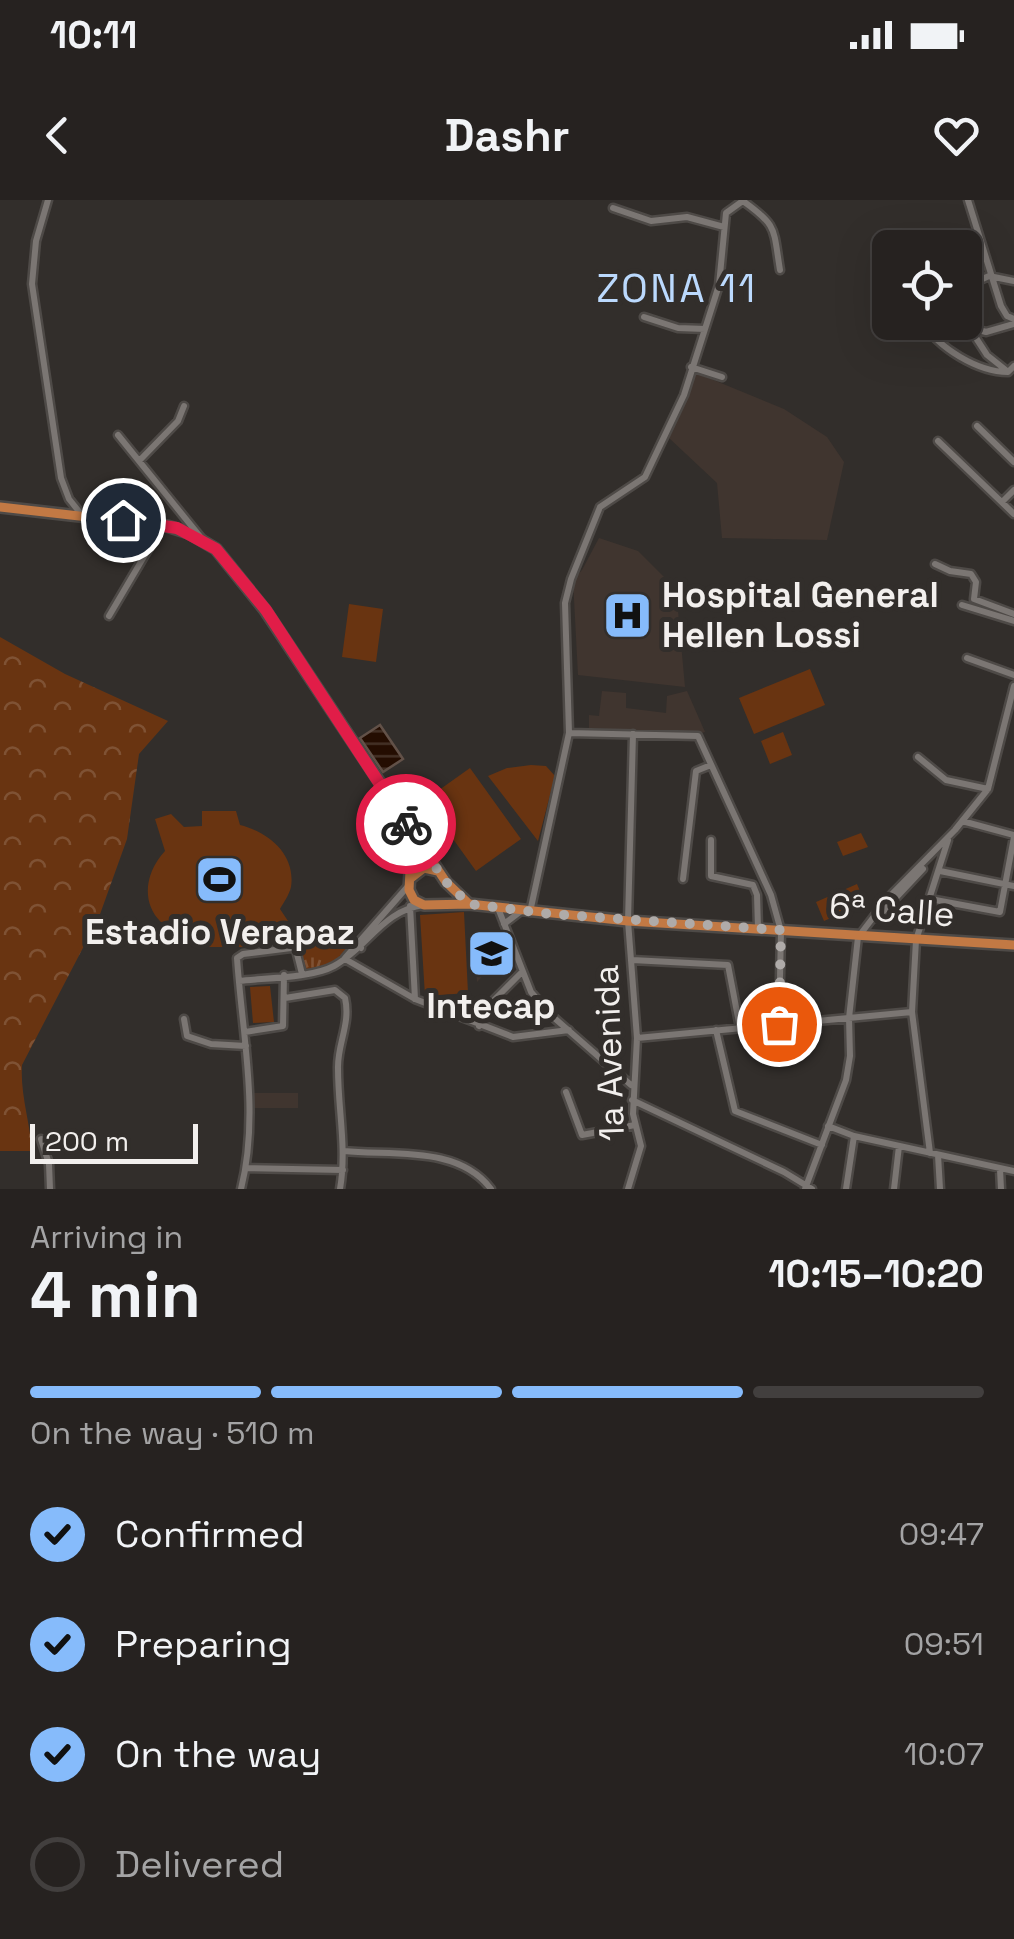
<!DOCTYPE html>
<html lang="en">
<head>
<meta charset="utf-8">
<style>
	body { margin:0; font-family:"Space Grotesk",sans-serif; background:#2e2a29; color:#f1f3f6; height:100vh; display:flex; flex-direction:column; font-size:38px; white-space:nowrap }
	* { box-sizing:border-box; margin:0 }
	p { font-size:32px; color:#a4a4a5 }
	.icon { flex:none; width:55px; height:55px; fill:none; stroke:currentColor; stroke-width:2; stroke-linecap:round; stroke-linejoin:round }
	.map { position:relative; height:989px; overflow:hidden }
	.sheet { display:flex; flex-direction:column; background:#262220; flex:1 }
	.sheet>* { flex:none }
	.buttons { position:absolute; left:872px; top:30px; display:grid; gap:20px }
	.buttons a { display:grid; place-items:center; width:110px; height:110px; border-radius:15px; background:#262220; box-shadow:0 10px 40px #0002,0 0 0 2px #423f3e; font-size:50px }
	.scale { position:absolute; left:30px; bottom:25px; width:168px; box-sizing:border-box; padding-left:10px; border:5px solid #f2efed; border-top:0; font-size:28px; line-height:35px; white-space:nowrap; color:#f2efed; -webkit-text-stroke:8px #322e2b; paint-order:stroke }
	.pin { position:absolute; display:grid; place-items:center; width:85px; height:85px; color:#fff; margin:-42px; border:5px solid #fff; border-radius:50%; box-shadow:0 2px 10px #0007 }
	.courier { position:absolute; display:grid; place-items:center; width:100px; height:100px; margin:-50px; border:8px solid #e11d48; border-radius:50%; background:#fff; color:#222; box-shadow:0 2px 12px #0007 }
	.summary em { font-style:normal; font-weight:700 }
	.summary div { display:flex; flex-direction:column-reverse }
	.summary { display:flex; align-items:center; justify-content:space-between; height:170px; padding:0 30px }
	h1 { font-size:65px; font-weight:700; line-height:75px }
	.bar { display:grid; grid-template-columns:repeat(4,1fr); gap:15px 10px; align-content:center; height:120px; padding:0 30px }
	.bar i { height:12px; border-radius:8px; background:#423f3e }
	.bar .active { background:#86bbfb }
	.bar p { grid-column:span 4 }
	ol { padding:0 30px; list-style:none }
	li { display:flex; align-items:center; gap:30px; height:110px }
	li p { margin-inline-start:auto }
	li .icon { padding:10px; border-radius:50%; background:#86bbfb; color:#111; stroke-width:4 }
	li:last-child { color:#a4a4a5 }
	li i { width:55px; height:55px; border:5px solid #423f3e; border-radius:50% }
	.status { display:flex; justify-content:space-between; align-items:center; height:70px; padding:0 50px; background:#262220; direction:ltr }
	.status svg { height:28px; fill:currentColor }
	header { display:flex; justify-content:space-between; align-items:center; height:130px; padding:0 30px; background:#262220; font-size:45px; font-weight:700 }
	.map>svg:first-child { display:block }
</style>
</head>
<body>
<div class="status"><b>10:11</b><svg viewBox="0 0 49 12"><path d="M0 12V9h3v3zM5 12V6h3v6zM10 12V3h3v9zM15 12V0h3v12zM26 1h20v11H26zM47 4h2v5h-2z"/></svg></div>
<header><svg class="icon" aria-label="back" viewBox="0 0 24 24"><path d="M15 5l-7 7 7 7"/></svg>Dashr<svg class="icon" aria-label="heart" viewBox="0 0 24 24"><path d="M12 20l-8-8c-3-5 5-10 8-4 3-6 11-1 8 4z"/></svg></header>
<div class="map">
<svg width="1014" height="989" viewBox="0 0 1014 989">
	<defs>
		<pattern id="forest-crowns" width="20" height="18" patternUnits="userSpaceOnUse" patternTransform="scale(2.5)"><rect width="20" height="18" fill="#693411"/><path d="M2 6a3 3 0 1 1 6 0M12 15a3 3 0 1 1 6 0" fill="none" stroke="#7f5234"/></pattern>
		<pattern id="park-tufts" width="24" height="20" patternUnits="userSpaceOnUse" patternTransform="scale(2.5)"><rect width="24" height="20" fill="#693411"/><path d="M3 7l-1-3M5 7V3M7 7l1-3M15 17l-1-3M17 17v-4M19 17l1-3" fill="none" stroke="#7f5234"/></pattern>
		<pattern id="water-rules" width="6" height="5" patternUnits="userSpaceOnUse" patternTransform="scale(2.5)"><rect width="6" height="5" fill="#240d01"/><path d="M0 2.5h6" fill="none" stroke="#443126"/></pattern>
	</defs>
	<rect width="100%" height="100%" fill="#322e2b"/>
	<path fill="#40352f" d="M694 172 784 209 827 237 844 262 827 340 722 338 717 283 669 238 685 204Z
		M599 338 638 351 676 389 685 487 578 475 573 380 582 370Z
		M602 491 626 493V508L666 513 667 496 687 491 705 532 697 534 589 528V515L599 516Z
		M502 729 510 757 493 765 477 782 473 737 478 738Z
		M254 893H298V908H254Z"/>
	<path fill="#693411" d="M349 404 383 409 376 462 342 457Z
		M810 469 825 505 754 534 739 498Z
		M783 532 792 555 770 564 761 541Z
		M531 565 546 566 555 576 538 641 488 576 507 568Z
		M470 568 521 639 476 671 425 600Z
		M202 611H236L240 625C268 632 296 654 291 687 289 695 284 702 280 709L288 721 272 732V736H265V743L251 744 250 740 243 741V747H197L196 736C147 732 133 686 165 651L155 619 171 614 184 627 202 626Z
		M861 633 868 647 843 656 837 642Z
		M857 684 865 703 824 721 816 702Z
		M464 712 468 793 425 796 420 715Z
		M270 786 274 822 253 823 250 787Z"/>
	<path fill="url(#forest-crowns)" d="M0 437 65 474 168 521 139 554 127 639 99 717 22 865C20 894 30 922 32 951H0Z"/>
	<path fill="url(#park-tufts)" d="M320 735 347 747 336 762 307 770 300 757 303 742Z"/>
	<path fill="url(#water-rules)" stroke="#625148" stroke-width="2.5" d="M380 525 403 559 383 572 360 538Z"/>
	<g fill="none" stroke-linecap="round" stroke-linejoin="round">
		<defs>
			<path id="minor" d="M48 0 36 41 32 84 61 278 69 299 81 314
				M968 0 1001 106 1007 116 1014 119
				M743 1C778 26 773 28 780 70
				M613 8 651 21 687 17 724 27
				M965 87 989 76 1014 81
				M644 117 678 128 705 129
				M965 121 987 155 1007 171
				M923 122C938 148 978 172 1008 172L1014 166
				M972 128 986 132 1014 124
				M691 167 722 177
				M977 226 1014 262
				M118 235 202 339
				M938 241 1014 314
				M139 261 178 221 184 206
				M1002 302 1014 290
				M935 364 950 371 971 374 976 382 974 399 1014 414
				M962 405 1014 421
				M109 416 162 326
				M967 458 1014 475
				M569 533 698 536 771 695 781 731 779 825
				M918 557 946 580 988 589
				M962 621 1014 635
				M711 640V676L753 685 757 695 758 728
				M940 671 1014 686
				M683 679 696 571 711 565
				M930 699 1000 712 1014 637
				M410 706 415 799
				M498 708 531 792 552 816 631 885
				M530 712 569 533 565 403 571 379 600 307 645 277 684 195 719 85 726 13 744 0
				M877 718 923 669
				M504 724 521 711
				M859 736 888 698 955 630 988 589 1014 486
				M295 746 302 774
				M345 758 409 685
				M345 759 415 799 513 837 569 830
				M632 760 728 765 740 828
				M239 781C265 778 312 778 334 766 368 747 383 710 424 705
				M285 798 335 790 345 798C351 824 337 844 338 869 338 910 347 948 340 989
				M184 819 187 836 211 844 246 846
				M479 826 494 800 522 772
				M716 830 735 911 822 945
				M245 832 283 826 284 775
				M637 838 912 812
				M566 892 582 935 635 925
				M632 900 784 972 812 989
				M828 926 854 936 1014 971
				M41 939 49 964 50 989
				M344 951C392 956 458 945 491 989
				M930 953 912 812 916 740 948 640
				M938 955 940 989
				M246 968 343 970
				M1000 969 1001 989
				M241 989C260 913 242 834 237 758L243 754 291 748 307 735 319 731 342 737 361 748
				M628 989 641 946 633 914 637 838 628 721 633 534
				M805 989 846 880 850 856 849 818 858 737
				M846 989 854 936
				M894 989 899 946"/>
			<path id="major" d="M0 307 167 326 189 333 216 349 265 410 446 682 469 704
				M404 622 411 652 409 690 414 700 424 705 469 704 628 721 1014 745
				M411 678 424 668 438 671"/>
		</defs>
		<use href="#minor" stroke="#4e4a47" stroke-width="11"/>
		<use href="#major" stroke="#4e4a47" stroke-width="14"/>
		<use href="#minor" stroke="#7b7673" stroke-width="6"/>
		<use href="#major" stroke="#c27944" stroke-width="9"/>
	</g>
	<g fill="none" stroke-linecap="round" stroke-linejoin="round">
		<path stroke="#afaba9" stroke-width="10" stroke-dasharray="0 18" d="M406 624 446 682 469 704 551 714 781 730 779 824"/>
		<path stroke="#e11d48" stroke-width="12" d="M123 320 177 328 216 349 266 410 406 624"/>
	</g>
	<defs>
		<symbol id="hospital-square" viewBox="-11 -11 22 22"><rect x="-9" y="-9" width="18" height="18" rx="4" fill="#86bbfb" stroke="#322e2b"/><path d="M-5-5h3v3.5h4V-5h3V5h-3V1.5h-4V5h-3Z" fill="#111"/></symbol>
		<symbol id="stadium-square" viewBox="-11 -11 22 22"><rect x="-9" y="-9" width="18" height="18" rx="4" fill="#86bbfb" stroke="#322e2b"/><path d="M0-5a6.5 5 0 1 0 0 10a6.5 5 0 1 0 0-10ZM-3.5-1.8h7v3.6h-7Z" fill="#111"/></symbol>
		<symbol id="university-square" viewBox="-11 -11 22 22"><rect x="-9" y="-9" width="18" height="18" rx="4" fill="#86bbfb" stroke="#322e2b"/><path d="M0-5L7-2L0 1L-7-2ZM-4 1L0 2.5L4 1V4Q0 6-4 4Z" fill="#111"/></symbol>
	</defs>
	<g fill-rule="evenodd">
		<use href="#hospital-square" x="600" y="388" width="55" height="55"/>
		<use href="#stadium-square" x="192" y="652" width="55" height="55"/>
		<use href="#university-square" x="464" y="726" width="55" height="55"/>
	</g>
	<g text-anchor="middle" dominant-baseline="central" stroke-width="10" stroke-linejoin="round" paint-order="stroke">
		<g font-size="35" font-weight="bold" fill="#f2efed" stroke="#322e2b">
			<text x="662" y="395" text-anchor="start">Hospital General<tspan x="662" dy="40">Hellen Lossi</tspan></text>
			<text x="220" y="732">Estadio Verapaz</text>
			<text x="491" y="806">Intecap</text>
		</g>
		<g font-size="35" fill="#f2efed" stroke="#322e2b">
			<text transform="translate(892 710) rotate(4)">6ª Calle</text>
			<text transform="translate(609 853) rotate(-92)">1a Avenida</text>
		</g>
		<g font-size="40" letter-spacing="2.5" fill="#bbd9fd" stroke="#322e2b">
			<text x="677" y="88">ZONA 11</text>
		</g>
	</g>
</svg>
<div class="buttons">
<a><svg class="icon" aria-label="locate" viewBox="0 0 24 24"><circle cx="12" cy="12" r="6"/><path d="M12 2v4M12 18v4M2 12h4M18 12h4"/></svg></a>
</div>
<div class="scale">200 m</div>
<div class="pin" style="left:779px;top:824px;background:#ea580c"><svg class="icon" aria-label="bag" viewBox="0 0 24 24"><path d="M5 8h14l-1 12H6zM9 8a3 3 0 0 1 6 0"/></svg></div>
<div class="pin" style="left:123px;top:320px;background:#1f2937"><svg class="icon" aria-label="home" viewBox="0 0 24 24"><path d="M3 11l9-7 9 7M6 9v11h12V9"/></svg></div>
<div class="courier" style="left:406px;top:624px"><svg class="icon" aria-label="bike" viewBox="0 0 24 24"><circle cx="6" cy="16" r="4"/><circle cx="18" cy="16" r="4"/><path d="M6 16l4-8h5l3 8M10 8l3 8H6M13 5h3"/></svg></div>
</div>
<section class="sheet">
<div class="summary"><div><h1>4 min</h1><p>Arriving in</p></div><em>10:15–10:20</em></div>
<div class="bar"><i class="active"></i><i class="active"></i><i class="active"></i><i></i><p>On the way · 510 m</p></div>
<ol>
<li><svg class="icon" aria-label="check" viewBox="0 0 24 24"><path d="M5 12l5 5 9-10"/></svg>Confirmed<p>09:47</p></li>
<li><svg class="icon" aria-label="check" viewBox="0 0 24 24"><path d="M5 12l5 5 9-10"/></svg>Preparing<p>09:51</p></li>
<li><svg class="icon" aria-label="check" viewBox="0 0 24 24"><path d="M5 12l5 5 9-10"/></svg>On the way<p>10:07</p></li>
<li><i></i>Delivered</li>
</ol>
</section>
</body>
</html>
